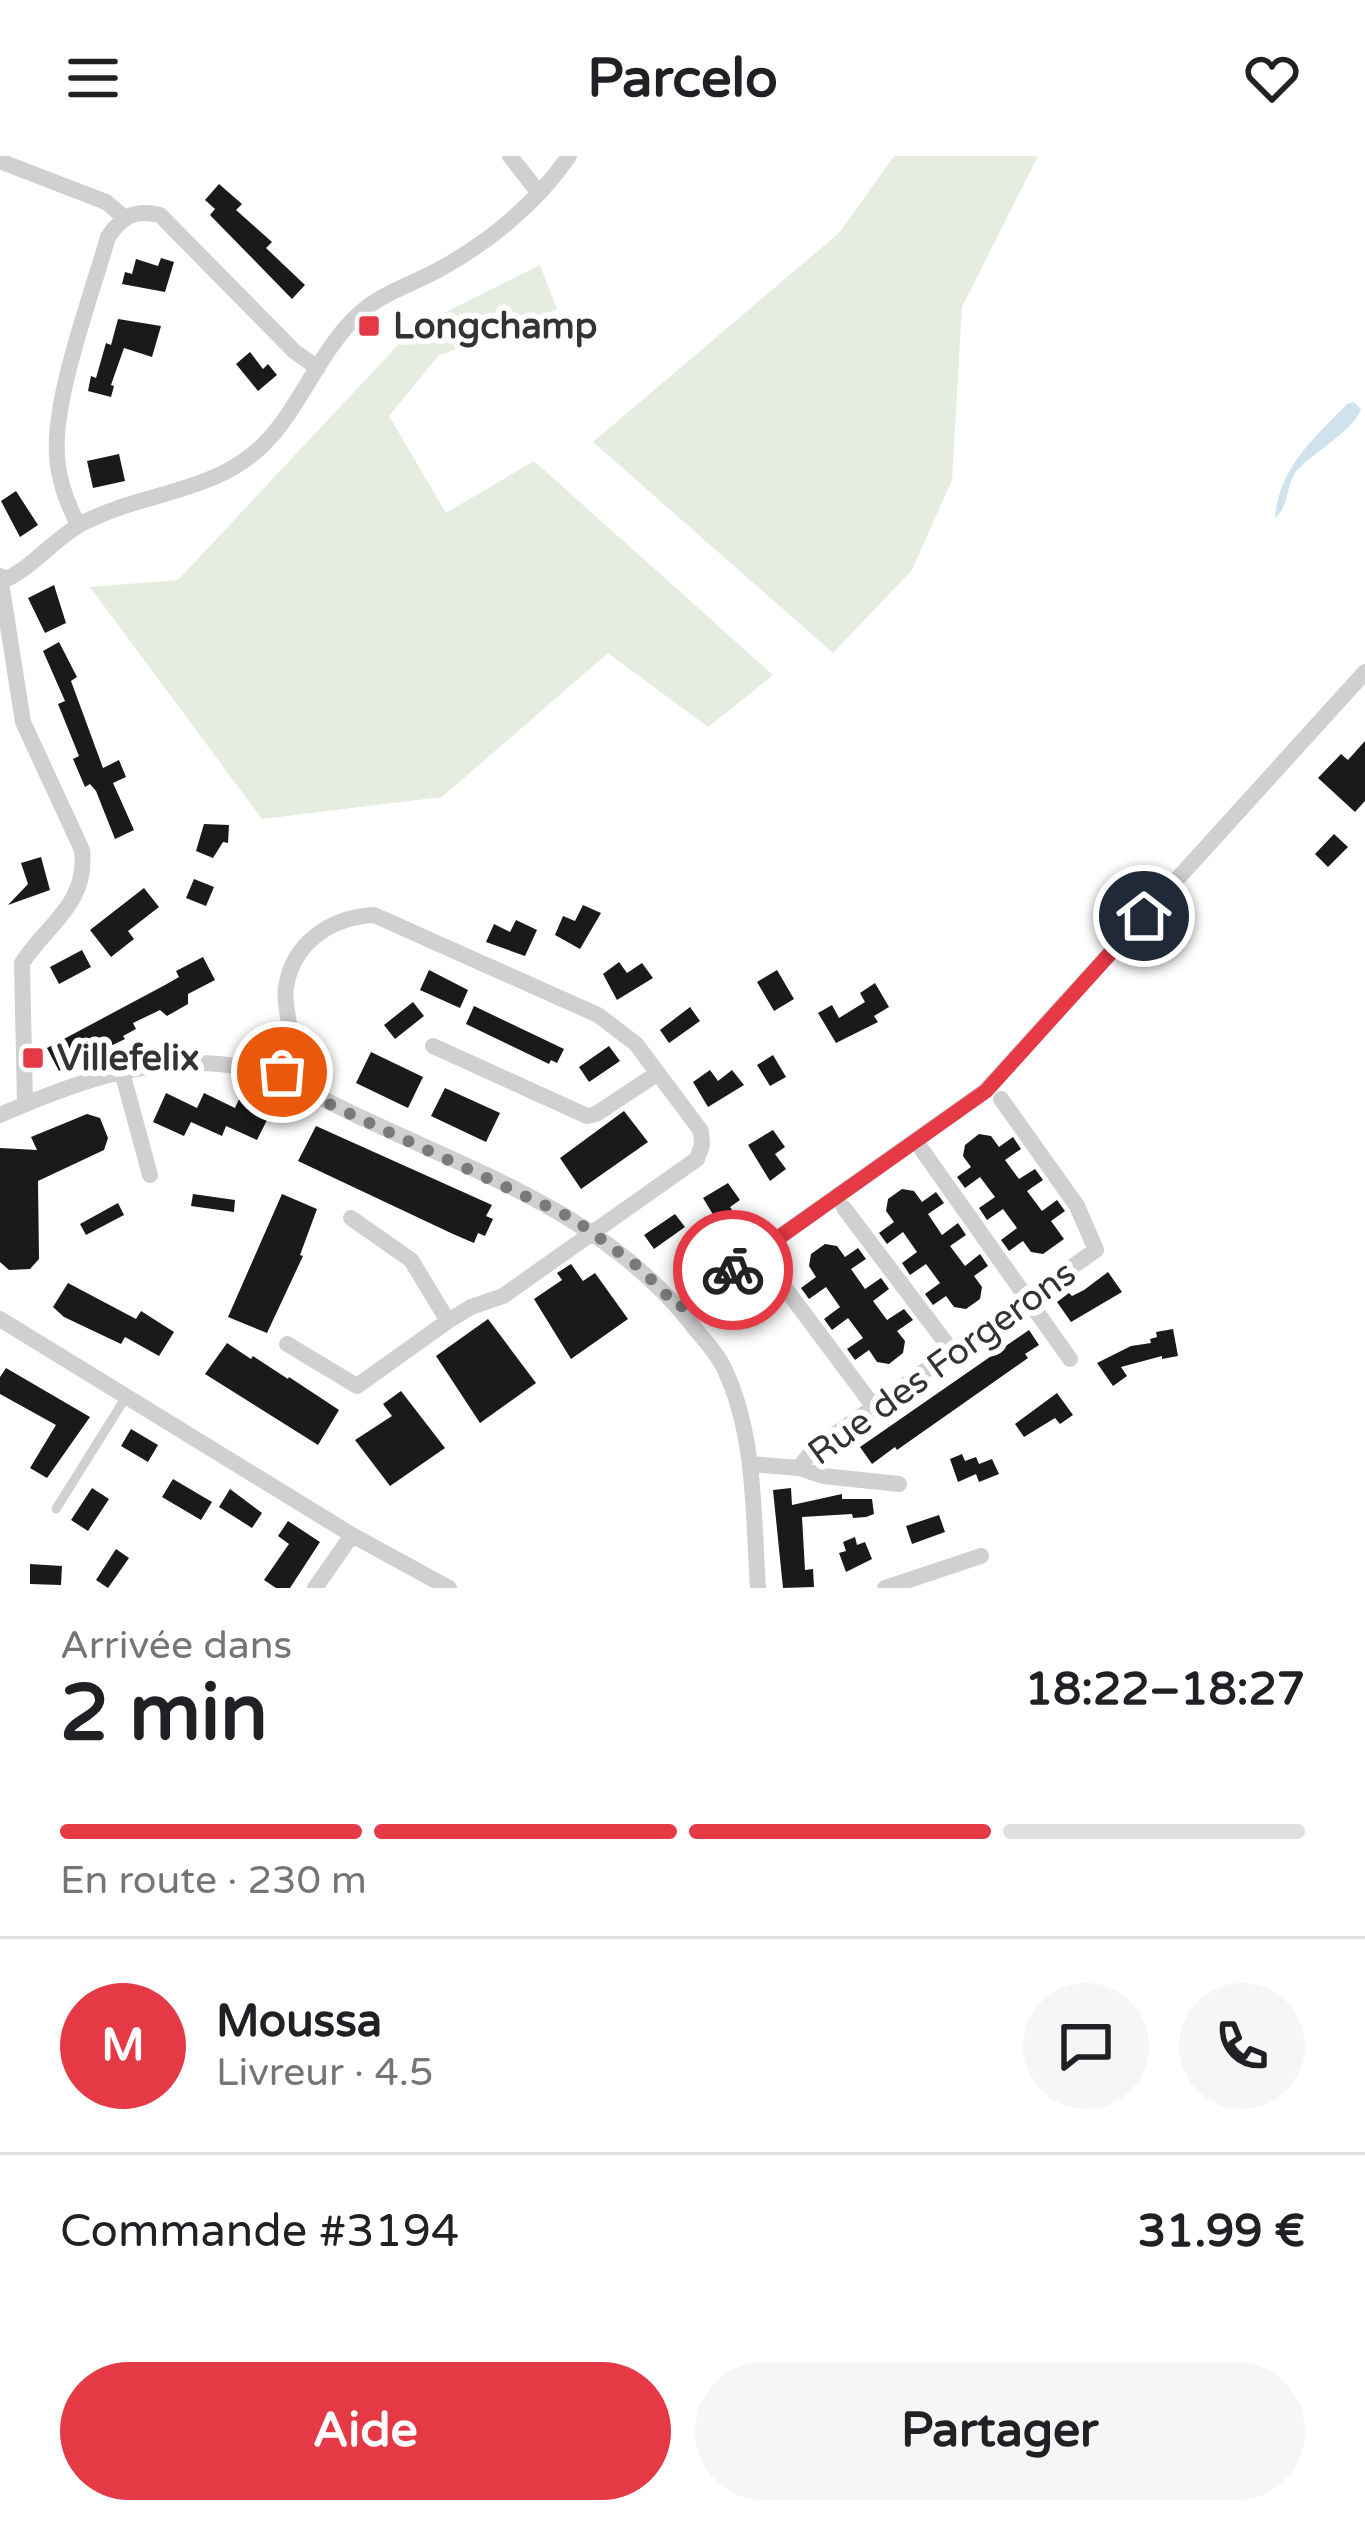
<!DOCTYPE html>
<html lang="fr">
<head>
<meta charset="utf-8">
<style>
	body { margin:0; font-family:"Varela Round",sans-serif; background:#f6f6f6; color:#202124; height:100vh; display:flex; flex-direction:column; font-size:45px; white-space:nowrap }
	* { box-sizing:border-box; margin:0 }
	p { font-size:39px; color:#757577 }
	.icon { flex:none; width:66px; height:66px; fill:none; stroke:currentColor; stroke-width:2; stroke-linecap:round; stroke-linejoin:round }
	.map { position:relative; height:1432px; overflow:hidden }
	.details { display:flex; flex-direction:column; background:#fff; flex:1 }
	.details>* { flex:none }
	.pin { position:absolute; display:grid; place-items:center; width:102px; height:102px; color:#fff; margin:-51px; border:6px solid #fff; border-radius:50%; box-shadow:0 3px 12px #0007 }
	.courier { position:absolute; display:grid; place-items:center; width:120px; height:120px; margin:-60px; border:9px solid #e63946; border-radius:50%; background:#fff; color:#222; box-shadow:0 3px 15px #0007 }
	.headline em { font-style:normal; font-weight:800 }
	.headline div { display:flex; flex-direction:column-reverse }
	.headline { display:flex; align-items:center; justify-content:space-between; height:204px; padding:0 60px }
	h1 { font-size:78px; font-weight:800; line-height:90px }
	.bar { display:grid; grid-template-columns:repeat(4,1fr); gap:18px 12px; align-content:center; height:144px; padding:0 60px }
	.bar i { height:15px; border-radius:9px; background:#e0e0e0 }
	.bar .active { background:#e63946 }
	.bar p { grid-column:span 4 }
	.line { display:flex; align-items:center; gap:30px; padding:0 60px; border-top:3px solid #e0e0e0 }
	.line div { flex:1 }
	.round { display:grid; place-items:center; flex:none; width:126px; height:126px; border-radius:63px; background:#f6f6f6 }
	.action { display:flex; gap:24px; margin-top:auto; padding:24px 60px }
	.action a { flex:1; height:138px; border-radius:72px; background:#e63946; color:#fff; font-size:48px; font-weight:800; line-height:138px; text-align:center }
	.action a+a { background:#f6f6f6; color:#202124 }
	header { display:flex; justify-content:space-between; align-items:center; height:156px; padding:0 60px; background:#fff; font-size:54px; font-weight:800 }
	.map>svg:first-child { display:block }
</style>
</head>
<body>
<header><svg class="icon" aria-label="menu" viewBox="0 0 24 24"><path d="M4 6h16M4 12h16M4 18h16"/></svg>Parcelo<svg class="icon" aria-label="heart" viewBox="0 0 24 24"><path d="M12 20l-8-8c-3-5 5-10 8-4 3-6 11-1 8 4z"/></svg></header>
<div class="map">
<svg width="1365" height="1432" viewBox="0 0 1365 1432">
	<rect width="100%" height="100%" fill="#fff"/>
	<path fill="#e6ecdf" d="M894 0H1038L962 151 952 324 912 414 833 497 593 286 839 77Z
		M540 109 557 153 438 200 389 260 446 357 534 305 773 519 708 571 608 497 442 641 262 663 90 431 178 424 414 172Z"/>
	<path fill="#cfe2ee" d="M1354 246 1361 253C1355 272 1316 296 1299 312 1285 326 1290 351 1275 362 1279 312 1313 283 1347 248Z"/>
	<path fill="#1a1a1a" d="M219 28 242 48 236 54 272 86 266 92 305 129 292 143 210 59 215 53 205 44Z
		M161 102 174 106 165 136 122 128 125 116 132 118 136 103 158 110Z
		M118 163 161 170 152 201 124 192 111 229 114 230 111 241 88 235 91 220 96 222 106 187 111 189Z
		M250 196 263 213 268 208 277 219 258 235 236 208Z
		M119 298 125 325 93 332 87 305Z
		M16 335 38 369 20 381 1 345Z
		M54 429 66 467 45 477 28 442Z
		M59 486 77 521 71 525 103 612 119 604 126 621 113 627 134 674 115 683 96 635 90 628 85 631 73 603 79 600 58 548 65 545 43 495Z
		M1365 585V645L1355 656 1318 622 1341 598 1348 604Z
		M204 668 229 669 228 687 223 686 213 702 196 695Z
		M1334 678 1348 691 1328 711 1315 698Z
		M41 701 50 734 8 749 28 728 21 707Z
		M194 723 214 731 206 750 186 742Z
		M144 732 159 751 128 775 134 783 111 801 90 774Z
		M583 749 601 757 580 793 555 779 563 760 575 765Z
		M516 764 537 774 525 800 486 786 494 768 510 776Z
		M82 794 91 811 59 828 50 811Z
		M203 801 215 824 188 838V848L167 860 160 854 133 867 136 873 123 880 125 883 59 915 47 892 165 829 179 821 176 815Z
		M619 806 627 817 642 807 653 822 617 844 603 818Z
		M429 814 468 834 460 852 420 834Z
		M777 814 794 843 774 855 757 826Z
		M875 827 889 851 874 860 878 866 836 887 818 857 832 849 839 862 865 846 860 837Z
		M413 846 424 860 395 883 384 869Z
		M474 850 564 893 557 907 551 904 549 908 466 868Z
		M690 851 700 865 669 887 660 874Z
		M609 890 620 905 589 926 579 911Z
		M371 896 423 921 408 952 356 927Z
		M773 899 786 921 770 930 757 909Z
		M710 914 718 925 732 914 744 929 708 951 693 926Z
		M445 932 500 957 486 986 431 960Z
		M166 937 197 952 204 937 235 952 240 941 271 956 257 984 226 970 222 980 191 966 184 980 153 966Z
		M624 955 648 986 581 1033 560 1002Z
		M87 958 100 962 108 982 104 994 38 1025 39 1103 30 1113 9 1114 0 1106V992L37 994 31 981Z
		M316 970 492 1049 486 1060 493 1063 485 1080 478 1077 474 1087 453 1078 298 1005Z
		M773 974 785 991 775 998 786 1013 770 1025 748 989Z
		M979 978 991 980 999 991 1013 981 1021 993 1005 1004 1019 1023 1035 1013 1043 1024 1027 1035 1042 1055 1057 1044 1065 1055 1051 1065 1064 1083 1043 1098 1031 1096 1023 1085 1009 1095 1001 1084 1017 1072 1003 1053 987 1064 979 1052 995 1041 980 1021 965 1032 957 1021 971 1011 963 1000 965 989Z
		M728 1027 740 1044 730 1051 740 1066 725 1078 703 1042Z
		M902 1033 914 1035 922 1046 936 1036 944 1047 928 1058 942 1079 958 1067 966 1079 950 1090 965 1110 980 1098 988 1110 974 1120 982 1131 980 1143 966 1153 954 1151 946 1140 933 1149 925 1138 940 1127 926 1108 910 1119 902 1107 917 1096 903 1076 887 1088 879 1077 894 1066 886 1055 888 1043Z
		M193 1038 235 1044 234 1056 191 1050Z
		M282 1038 317 1053 300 1099 303 1100 267 1177 228 1161Z
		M118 1047 124 1059 86 1079 80 1068Z
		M675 1058 685 1071 654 1093 644 1079Z
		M825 1088 837 1090 845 1101 858 1092 866 1103 851 1113 865 1133 881 1122 889 1133 873 1145 887 1164 904 1153 913 1164 897 1175 905 1185 903 1197 889 1208 877 1206 869 1194 855 1204 847 1193 863 1182 848 1162 832 1174 824 1163 840 1151 826 1131 809 1143 801 1132 816 1121 809 1110 811 1098Z
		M571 1108 583 1125 595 1117 628 1163 571 1203 534 1143 562 1124 557 1117Z
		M1108 1116 1122 1136 1071 1166 1057 1146 1069 1137 1072 1140 1084 1134Z
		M68 1127 136 1163 141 1155 174 1176 159 1200 125 1181 121 1188 64 1161 53 1151Z
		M488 1163 536 1227 480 1267 436 1200Z
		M1173 1173 1178 1200 1162 1203V1200L1121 1211 1127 1220 1113 1230 1097 1207 1131 1190 1151 1187 1150 1183 1157 1181 1156 1176Z
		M1029 1174 1039 1189 1025 1198 1028 1202 897 1294 895 1291 872 1308 860 1291Z
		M227 1187 251 1203 253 1200 288 1223 289 1221 339 1254 318 1289 205 1218Z
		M6 1212 90 1261 47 1322 30 1312 56 1269 0 1238V1221Z
		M401 1235 445 1292 390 1330 355 1284 392 1260 383 1248Z
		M1057 1237 1073 1259 1060 1268 1055 1262 1024 1281 1015 1268Z
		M131 1273 158 1289 148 1306 121 1290Z
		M962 1298 965 1305 976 1301 979 1308 992 1303 999 1318 979 1326 976 1318 958 1326 950 1303Z
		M173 1323 212 1346 201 1364 162 1341Z
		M92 1332 109 1343 88 1375 71 1364Z
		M791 1332 792 1349 842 1338V1343H872L874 1358 866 1361 853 1362 852 1358 802 1361 805 1414 813 1413 814 1431 783 1432 773 1334Z
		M230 1333 262 1357 252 1372 219 1351Z
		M939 1359 945 1376 912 1388 906 1370Z
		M288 1365 320 1386 290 1432H276L264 1424 289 1388 278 1380Z
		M855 1381 857 1389 865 1386 872 1403 846 1416 839 1397 846 1395 843 1386Z
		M116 1393 129 1402 108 1432 96 1424Z
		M30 1408 62 1410 61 1429 30 1428Z"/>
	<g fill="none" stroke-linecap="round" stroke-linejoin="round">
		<path stroke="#d0d0d0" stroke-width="9" d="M56 1353 126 1241"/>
		<path stroke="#d0d0d0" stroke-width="16" d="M0 0 2 6 106 46 125 62
			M510 0 539 37
			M78 369C67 346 58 324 57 298 53 242 92 138 108 81 122 60 135 53 160 59L295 196 318 212
			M0 420 23 566 82 694C88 748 48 767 22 807L25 948
			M1 426C33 412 53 383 83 367 144 335 216 338 266 286 302 248 320 194 358 159 381 137 411 129 438 114 488 87 537 47 569 0
			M433 890 587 960 596 958 658 917
			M122 916 150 1019
			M280 925C283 913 289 900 290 888 292 869 283 849 286 831 293 786 332 761 374 759L598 859 636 888 701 975 702 989 697 1003 503 1140 471 1151 448 1165 411 1104 351 1062
			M0 959C69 929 142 901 219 908 271 912 324 945 371 966 488 1021 606 1062 690 1166 700 1180 715 1194 723 1210 756 1277 753 1358 758 1432
			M922 994 1070 1203
			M844 1052 952 1195
			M773 1116 874 1251
			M679 1152 985 935 1365 516
			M0 1163 352 1379 449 1432
			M287 1188 357 1230 448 1165
			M750 1308 799 1312 813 1294 1096 1094 1077 1050 1001 943
			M799 1312 823 1320 899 1328
			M315 1432 352 1379
			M885 1432 981 1400"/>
	</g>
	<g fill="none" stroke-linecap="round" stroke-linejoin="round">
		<path stroke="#7a7a7a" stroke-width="12" stroke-dasharray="0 21.6" d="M282 916 280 925 574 1063 640 1112 679 1152 733 1114"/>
		<path stroke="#e63946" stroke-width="15" d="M733 1114 986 935 1144 760"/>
	</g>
	<g fill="#e63946" stroke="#fff" stroke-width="4.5">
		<rect x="357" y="158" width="24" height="24" rx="6"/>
		<rect x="21" y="890" width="24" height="24" rx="6"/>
	</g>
	<g text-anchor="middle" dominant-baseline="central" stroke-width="12" stroke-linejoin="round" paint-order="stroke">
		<g font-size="36" font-weight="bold" fill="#333" stroke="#fff" text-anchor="start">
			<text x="393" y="170">Longchamp</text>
			<text x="57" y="902">Villefelix</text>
		</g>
		<g font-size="36" fill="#333" stroke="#fff">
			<text transform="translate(942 1207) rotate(-36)">Rue des Forgerons</text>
		</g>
	</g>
</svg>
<div class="pin" style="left:282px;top:916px;background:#ea580c"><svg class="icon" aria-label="bag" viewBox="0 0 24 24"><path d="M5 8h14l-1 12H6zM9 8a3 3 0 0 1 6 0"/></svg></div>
<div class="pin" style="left:1144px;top:760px;background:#1f2937"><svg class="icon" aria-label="home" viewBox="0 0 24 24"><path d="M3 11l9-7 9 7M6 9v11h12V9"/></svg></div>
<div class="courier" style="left:733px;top:1114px"><svg class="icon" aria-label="bike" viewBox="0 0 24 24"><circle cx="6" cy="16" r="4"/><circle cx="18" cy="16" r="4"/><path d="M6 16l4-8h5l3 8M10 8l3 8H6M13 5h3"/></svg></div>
</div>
<section class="details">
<div class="headline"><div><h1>2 min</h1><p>Arrivée dans</p></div><em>18:22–18:27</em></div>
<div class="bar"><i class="active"></i><i class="active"></i><i class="active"></i><i></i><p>En route · 230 m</p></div>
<div class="line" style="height:216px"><b class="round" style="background:#e63946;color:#fff">M</b><div><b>Moussa</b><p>Livreur · 4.5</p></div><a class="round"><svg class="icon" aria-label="chat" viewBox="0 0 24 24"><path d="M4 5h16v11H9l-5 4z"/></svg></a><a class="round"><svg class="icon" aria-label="phone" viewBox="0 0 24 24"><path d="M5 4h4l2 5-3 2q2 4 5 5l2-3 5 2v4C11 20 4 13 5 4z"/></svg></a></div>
<div class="line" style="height:156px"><div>Commande #3194</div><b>31.99 €</b></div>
<div class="action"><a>Aide</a><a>Partager</a></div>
</section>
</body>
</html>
